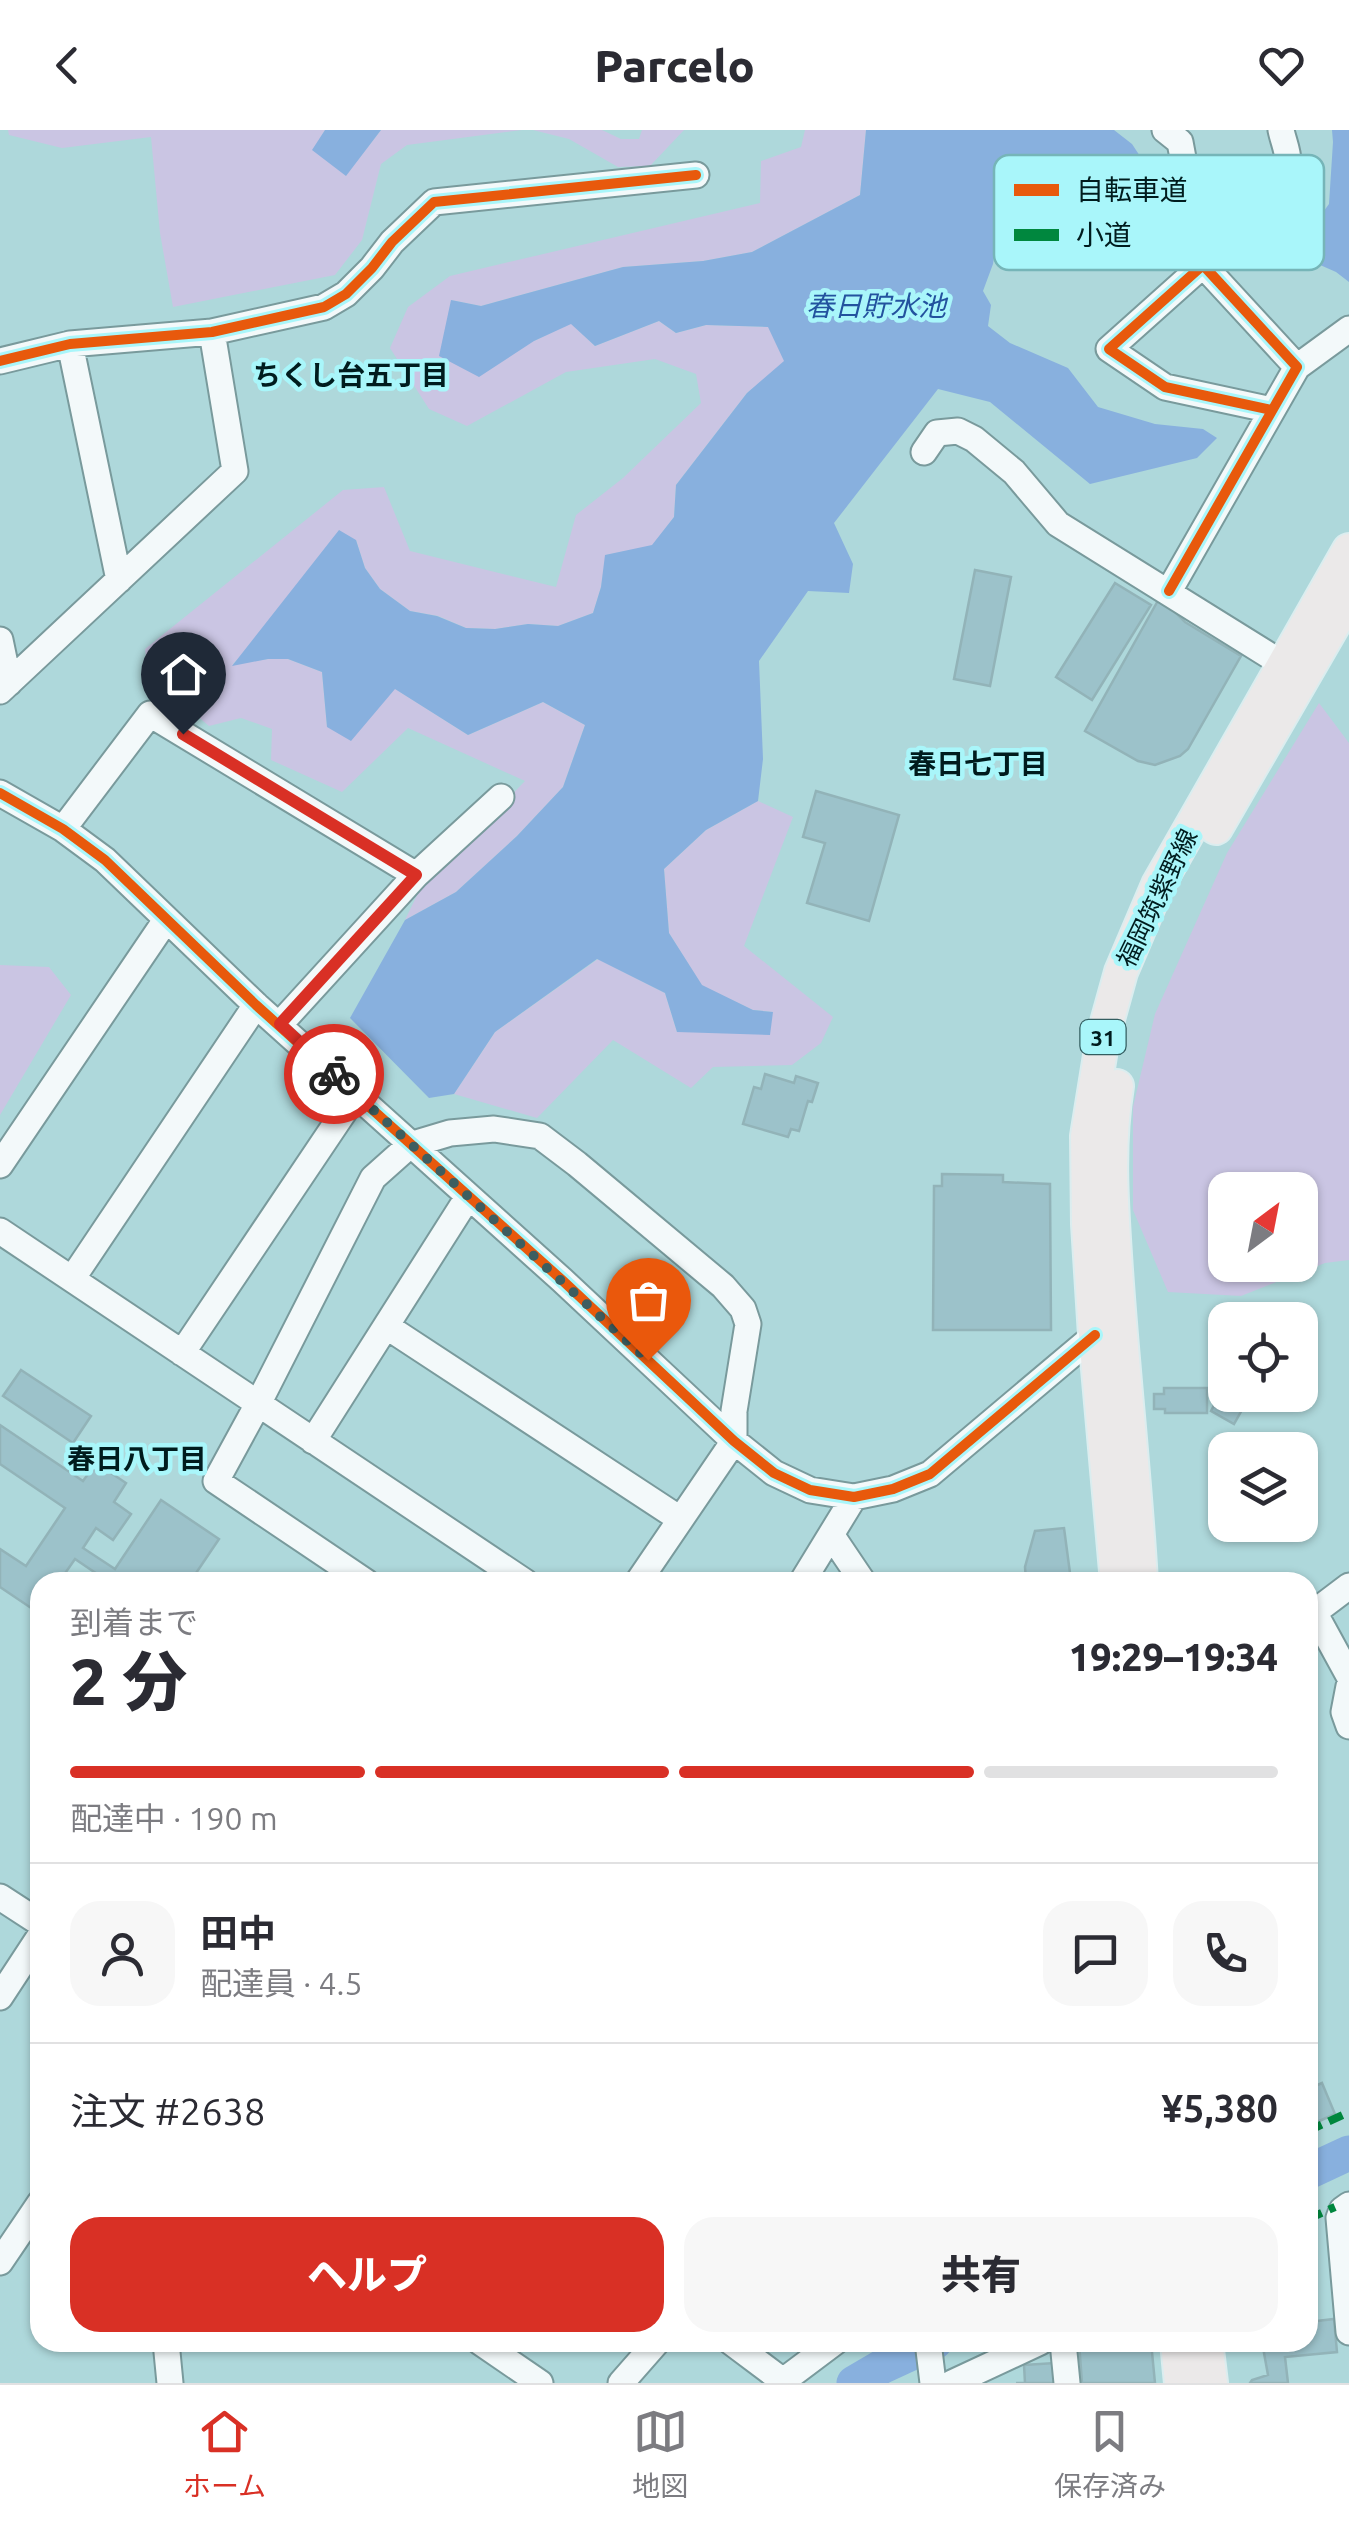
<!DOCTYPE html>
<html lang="ja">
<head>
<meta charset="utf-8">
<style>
	body { margin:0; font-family:Ubuntu,"Noto Sans JP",sans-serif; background:#f7f7f7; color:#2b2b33; height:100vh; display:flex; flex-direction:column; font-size:38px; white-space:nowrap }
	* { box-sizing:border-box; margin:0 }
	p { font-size:32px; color:#7c7c81 }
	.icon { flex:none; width:55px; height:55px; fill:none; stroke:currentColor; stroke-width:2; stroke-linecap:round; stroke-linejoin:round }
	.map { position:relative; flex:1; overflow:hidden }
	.side { position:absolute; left:30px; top:1442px; width:1288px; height:780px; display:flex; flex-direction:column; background:#fff; border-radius:30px; box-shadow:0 2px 8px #0004 }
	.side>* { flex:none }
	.needle { width:65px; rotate:32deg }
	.buttons { position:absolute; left:1208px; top:1042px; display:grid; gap:20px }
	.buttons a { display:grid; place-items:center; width:110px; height:110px; border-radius:20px; background:#fff; box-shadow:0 2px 8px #0004; font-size:50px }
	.pin { position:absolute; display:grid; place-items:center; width:85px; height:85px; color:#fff; margin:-102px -42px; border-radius:50% 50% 50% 0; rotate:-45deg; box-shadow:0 0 10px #0007 }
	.pin .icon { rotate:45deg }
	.courier { position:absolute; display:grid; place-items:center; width:100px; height:100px; margin:-50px; border:8px solid #d93025; border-radius:50%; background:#fff; color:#222; box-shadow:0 2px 12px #0007 }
	.head em { font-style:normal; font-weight:800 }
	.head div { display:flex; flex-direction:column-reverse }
	.head { display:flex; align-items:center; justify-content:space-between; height:170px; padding:0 40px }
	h1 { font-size:65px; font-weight:800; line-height:75px }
	.bar { display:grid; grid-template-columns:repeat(4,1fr); gap:15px 10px; align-content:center; height:120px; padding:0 40px }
	.bar i { height:12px; border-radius:8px; background:#e1e1e2 }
	.bar .on { background:#d93025 }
	.bar p { grid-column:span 4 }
	.line { display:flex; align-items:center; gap:25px; padding:0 40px; border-top:2px solid #e1e1e2 }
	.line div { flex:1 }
	.round { display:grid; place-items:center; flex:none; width:105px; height:105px; border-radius:30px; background:#f7f7f7 }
	.primary-button { display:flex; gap:20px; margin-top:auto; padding:20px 40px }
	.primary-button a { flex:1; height:115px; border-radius:30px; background:#d93025; color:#fff; font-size:40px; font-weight:800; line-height:115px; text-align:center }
	.primary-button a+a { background:#f7f7f7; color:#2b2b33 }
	header { display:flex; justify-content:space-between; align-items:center; height:130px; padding:0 40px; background:#fff; font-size:45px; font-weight:800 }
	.tab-bar { display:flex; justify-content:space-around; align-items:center; height:140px; border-top:2px solid #e1e1e2; background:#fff; font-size:28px; color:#7c7c81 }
	.tab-bar a { display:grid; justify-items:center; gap:5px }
	.tab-bar .on { color:#d93025 }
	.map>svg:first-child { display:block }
</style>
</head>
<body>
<header><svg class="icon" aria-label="back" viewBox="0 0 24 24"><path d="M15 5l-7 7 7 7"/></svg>Parcelo<svg class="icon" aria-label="heart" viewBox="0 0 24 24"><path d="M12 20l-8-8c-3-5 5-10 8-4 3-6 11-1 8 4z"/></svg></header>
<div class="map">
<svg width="1349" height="2253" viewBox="0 0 1349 2253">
	<rect width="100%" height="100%" fill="#aed8db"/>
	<path fill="#cac5e3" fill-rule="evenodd" d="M8 0H325L313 20 346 45 381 0H522L407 15 381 34 362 110 335 145 173 177 160 103 151 7 62 18 9 5Z
		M533 0H602L621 9H639L642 0H684L650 36 618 37 569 9Z
		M805 0H866L860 65 752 122 703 131 623 137 481 176 451 170 534 211 571 193 595 216 659 191 676 203 706 195 769 197 785 232 747 263 676 355 674 387 652 416 606 425 601 457 593 483 558 496 528 494 495 499 466 498 438 486 410 481 380 459 365 438 356 410 233 534 268 529H288L322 542 327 597 394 558 468 605 543 572 585 595 563 657 517 706 456 762 405 790 420 759 525 651 408 598 342 662 271 630 272 599 241 588 209 596 148 545 145 519 343 360 384 357 410 421 556 457 576 385 623 348 701 273 696 244 655 229 566 242 467 296 429 279 390 218 408 177 450 146 760 73 761 31 801 17Z
		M1319 573 1349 613V1130L1325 1133 1241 1166 1168 1162 1133 1080V977L1155 884 1227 723ZM1225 1060H1300V1135H1225Z
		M758 671 793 687 744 816 833 887 821 913 792 935 713 937 691 958 613 910 537 988 454 964 495 902 598 829 665 863 677 902 773 882 753 880 702 856 669 803 664 739 706 700Z
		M0 835 49 837 71 865 0 985Z"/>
	<path fill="#88b0de" d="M325 0H381L346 46 312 20Z
		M866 0H1114L1132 14 1167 67 1168 114 1140 120 1064 48 1032 46 998 100 993 134 983 161 991 175 988 196 1010 213 1068 238 1098 277 1155 294 1203 299 1217 308 1197 328 1090 354 990 272 938 259 834 393 853 434 849 463 808 461 759 531 763 629 758 671 706 700 664 739 669 803 702 855 753 880 773 882 770 905 677 902 665 863 597 829 495 902 454 964 429 968 350 888 405 790 456 762 517 706 563 657 585 595 543 572 468 605 395 559 351 611 327 597 322 542 288 529H268L232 536 339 400 356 410 365 438 380 459 410 481 437 486 466 498 495 499 528 494 558 496 593 483 601 457 605 425 652 415 674 387 676 355 747 263 784 231 768 197 706 195 676 203 659 191 595 216 571 194 534 211 479 247 439 226 451 170 481 176 623 137 703 131 752 122 860 65Z
		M1332 0H1349V152L1336 142 1293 123 1329 74 1333 12Z"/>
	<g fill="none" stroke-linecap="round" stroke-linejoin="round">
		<path stroke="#88b0de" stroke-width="35" d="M1308 2042 1349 2023
			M854 2253 883 2236 935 2212"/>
	</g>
	<path fill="#9cc2ca" stroke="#92b3b8" stroke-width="2.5" d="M975 440 1011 447 990 556 954 549Z
		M1115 453 1151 475 1092 570 1056 547Z
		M1160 467 1185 492 1241 526 1188 619 1180 626 1155 635 1138 631 1085 601Z
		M816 661 899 685 869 791 807 773 825 713 803 707Z
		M765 944 794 953 796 946 818 953 812 972 808 971 799 1001 791 999 788 1007 743 994 754 957 761 959Z
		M942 1044 1003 1045V1052L1050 1054 1051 1200H933L934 1056H942Z
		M21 1240 91 1286 73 1313 3 1266Z
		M1164 1258H1207V1283H1165V1279H1154V1264H1164Z
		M1219 1266 1243 1278 1234 1294 1211 1281Z
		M0 1295 83 1351 96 1333 126 1353 114 1372 131 1384 113 1410 96 1398 83 1418 115 1439 161 1370 219 1409 190 1452H109L75 1429 59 1452H40V1484L0 1457V1419L26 1436 65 1378 0 1334Z
		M1064 1398 1070 1443 1026 1451 1025 1437 1035 1401Z
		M1322 1953 1335 1984 1308 1996V1959Z
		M1334 2189 1337 2222 1285 2227 1288 2253H1250L1252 2250 1268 2245 1262 2212H1308V2192Z
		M1079 2212H1151L1155 2253H1082Z
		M1055 2233 1056 2253H1016H1025L1024 2235Z"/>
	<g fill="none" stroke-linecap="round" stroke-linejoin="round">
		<defs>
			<path id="minor" d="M1165 0 1180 12 1203 135C1222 115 1289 57 1288 31 1288 21 1283 10 1281 0
				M70 214 119 450
				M0 231 70 214 212 202 324 177 346 164 372 138 392 112 434 72 696 45
				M1297 237 1349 199
				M924 322 937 303 958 301 974 309 1014 342 1058 394 1283 534
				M1169 461 1297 237 1203 135 1109 219 1165 257 1272 280
				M0 510 9 553
				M0 561 235 341 212 202
				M0 663 63 699 105 730 256 875 562 1150 734 1311 774 1343 810 1360 854 1367 893 1359 930 1344 1095 1205
				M63 699 150 584 416 745
				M280 894 416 745 501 667
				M0 1035 166 790
				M0 1101 525 1452
				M72 1149 256 875
				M386 1196 680 1389
				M182 1223 356 964
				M313 1311 468 1067
				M832 1406 863 1452
				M366 1452 216 1351 258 1274 373 1048 410 1015 450 1003 494 999 540 1006 577 1034 723 1156 743 1179 748 1194 734 1281V1311L638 1452
				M802 1452 854 1367
				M1314 1482 1349 1546
				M1308 1487 1349 1456
				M1349 1556 1344 1582 1349 1596
				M0 1767 40 1793
				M0 1867 40 1806
				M1349 2075 1342 2080 1339 2088 1349 2202
				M0 2132 40 2073
				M166 2212 170 2253
				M480 2212 540 2253
				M731 2212 783 2251 835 2212
				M928 2212 933 2253
				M1063 2212 1067 2253
				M621 2253 657 2212
				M952 2253 1040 2212"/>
			<path id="major" d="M1216 698 1349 468
				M1117 956C1107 1018 1112 1078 1116 1140 1123 1244 1135 1348 1141 1452
				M1117 1452 1095 1205 1088 1094 1087 1006 1103 907 1121 842 1158 755 1349 420
				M1177 2212 1181 2253
				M1206 2212 1211 2253"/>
		</defs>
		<use href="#minor" stroke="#799a9c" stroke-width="29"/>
		<use href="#major" stroke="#dbedef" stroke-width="36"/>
		<use href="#minor" stroke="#f3f9fa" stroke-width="25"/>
		<use href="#major" stroke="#ebe9e9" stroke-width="32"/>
		<path stroke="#00873e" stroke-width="8" stroke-dasharray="15 8" stroke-linecap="butt" d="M1308 2001 1349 1982
			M1308 2089 1335 2077"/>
		<defs>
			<path id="cycleway" d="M0 231 70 214 212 202 324 177 346 164 372 138 392 112 434 72 696 45
				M1169 461 1297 237 1203 135 1109 219 1165 257 1272 280
				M0 663 63 699 105 730 256 875 562 1150 734 1311 774 1343 810 1360 854 1367 893 1359 930 1344 1095 1205"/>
		</defs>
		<use href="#cycleway" stroke="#a9f6fa" stroke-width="16"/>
		<use href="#cycleway" stroke="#e8590c" stroke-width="10"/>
	</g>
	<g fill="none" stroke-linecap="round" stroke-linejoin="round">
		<path stroke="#3d5e60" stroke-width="10" stroke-dasharray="0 18" d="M334 944 648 1230"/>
		<path stroke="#d93025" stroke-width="12" d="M183 604 416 745 280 894 334 944"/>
	</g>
	<g text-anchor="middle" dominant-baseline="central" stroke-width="9" stroke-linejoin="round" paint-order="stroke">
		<rect fill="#a9f6fa" stroke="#335d60" stroke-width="2.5" x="1080.5" y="890" width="45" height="34" rx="8"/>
		<g font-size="22" font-weight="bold" fill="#001c1e">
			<text x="1103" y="907">31</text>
		</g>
		<g font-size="25" fill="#001c1e" stroke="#a9f6fa">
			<text transform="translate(1157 768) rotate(-64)">福岡筑紫野線</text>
		</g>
		<g font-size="28" font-style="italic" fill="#23529e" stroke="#a9f6fa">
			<text x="876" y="175">春日貯水池</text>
		</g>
		<g font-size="28" font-weight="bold" fill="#001c1e" stroke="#a9f6fa">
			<text x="351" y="244">ちくし台五丁目</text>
			<text x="978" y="633">春日七丁目</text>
			<text x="137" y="1328">春日八丁目</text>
		</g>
	</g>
	<rect x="994" y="25" width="330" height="115" rx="15" fill="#a9f6fa" stroke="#76b5b8" stroke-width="2.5"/>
	<rect x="1014" y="54" width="45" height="12" fill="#e8590c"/>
	<rect x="1014" y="99" width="45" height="12" fill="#00873e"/>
	<g font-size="28" fill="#001c1e">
		<text x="1076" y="70">自転車道</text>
		<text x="1076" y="115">小道</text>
	</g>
</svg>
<div class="buttons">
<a><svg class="needle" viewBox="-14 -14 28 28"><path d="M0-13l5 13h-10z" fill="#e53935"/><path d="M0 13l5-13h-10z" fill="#7c7c81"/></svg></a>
<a><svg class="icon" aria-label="locate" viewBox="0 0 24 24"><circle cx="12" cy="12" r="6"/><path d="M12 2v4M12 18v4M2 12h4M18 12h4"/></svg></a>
<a><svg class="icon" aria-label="layers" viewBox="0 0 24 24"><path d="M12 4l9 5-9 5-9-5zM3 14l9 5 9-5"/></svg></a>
</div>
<div class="pin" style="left:648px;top:1230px;background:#ea580c"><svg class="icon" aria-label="bag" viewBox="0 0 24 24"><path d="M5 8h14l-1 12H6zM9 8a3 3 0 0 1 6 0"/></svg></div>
<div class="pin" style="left:183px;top:604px;background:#1f2937"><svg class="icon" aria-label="home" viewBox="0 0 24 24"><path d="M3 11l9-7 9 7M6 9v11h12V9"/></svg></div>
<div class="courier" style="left:334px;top:944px"><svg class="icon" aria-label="bike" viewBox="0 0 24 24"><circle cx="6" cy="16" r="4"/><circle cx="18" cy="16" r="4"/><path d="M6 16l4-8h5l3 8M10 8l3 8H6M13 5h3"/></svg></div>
<section class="side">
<div class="head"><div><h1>2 分</h1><p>到着まで</p></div><em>19:29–19:34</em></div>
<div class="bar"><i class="on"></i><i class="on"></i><i class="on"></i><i></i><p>配達中 · 190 m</p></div>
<div class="line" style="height:180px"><a class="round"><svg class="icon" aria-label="person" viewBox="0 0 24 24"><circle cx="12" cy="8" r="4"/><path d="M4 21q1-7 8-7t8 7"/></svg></a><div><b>田中</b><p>配達員 · 4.5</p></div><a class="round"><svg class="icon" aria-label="chat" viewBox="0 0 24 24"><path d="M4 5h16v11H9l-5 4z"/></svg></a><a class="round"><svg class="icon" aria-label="phone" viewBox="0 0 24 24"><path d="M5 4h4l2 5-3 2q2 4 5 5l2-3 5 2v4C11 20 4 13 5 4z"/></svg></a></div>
<div class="line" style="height:130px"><div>注文 #2638</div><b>¥5,380</b></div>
<div class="primary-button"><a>ヘルプ</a><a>共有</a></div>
</section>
</div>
<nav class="tab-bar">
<a class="on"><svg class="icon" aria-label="home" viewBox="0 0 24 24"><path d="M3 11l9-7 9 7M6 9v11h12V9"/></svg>ホーム</a>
<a><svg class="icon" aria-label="map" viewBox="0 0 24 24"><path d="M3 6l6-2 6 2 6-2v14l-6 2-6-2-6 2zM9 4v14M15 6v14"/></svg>地図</a>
<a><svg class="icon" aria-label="saved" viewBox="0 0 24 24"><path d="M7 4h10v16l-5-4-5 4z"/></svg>保存済み</a>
</nav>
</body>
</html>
